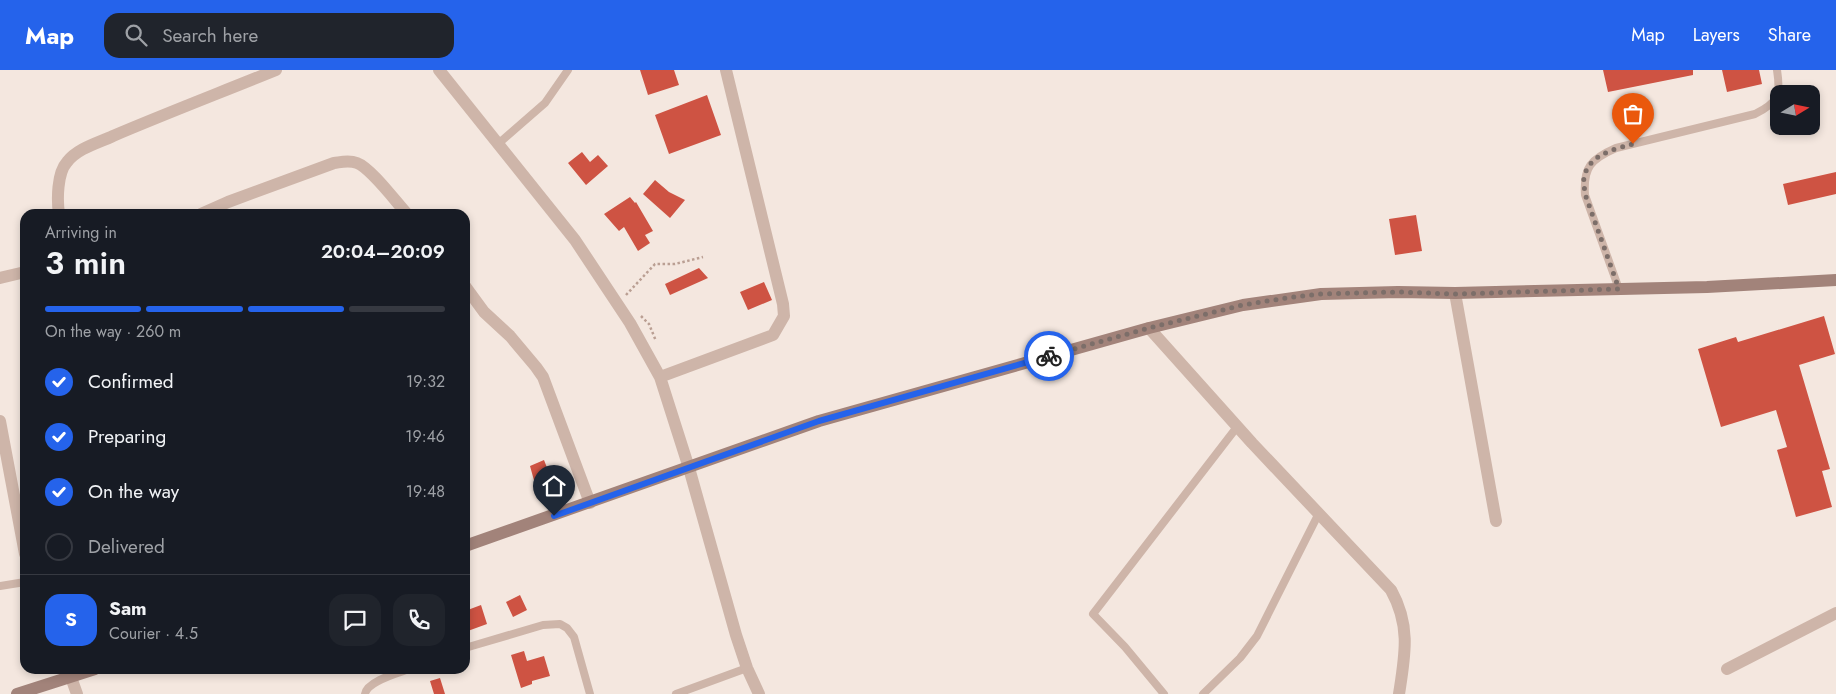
<!DOCTYPE html>
<html lang="en">
<head>
<meta charset="utf-8">
<style>
	body { margin:0; font-family:Jost,sans-serif; background:#20242c; color:#f1f3f6; height:100vh; display:flex; flex-direction:column; font-size:19px; white-space:nowrap }
	* { box-sizing:border-box; margin:0 }
	p { font-size:16px; color:#9ea1a6 }
	.icon { flex:none; width:28px; height:28px; fill:none; stroke:currentColor; stroke-width:2; stroke-linecap:round; stroke-linejoin:round }
	.map { position:relative; flex:1; overflow:hidden }
	.details { position:absolute; left:20px; top:139px; width:450px; height:465px; display:flex; flex-direction:column; background:#171b24; border-radius:15px; box-shadow:0 2px 8px #0003 }
	.details>* { flex:none }
	.needle { width:32px; rotate:80deg }
	.buttons { position:absolute; left:1770px; top:15px; display:grid; gap:10px }
	.buttons a { display:grid; place-items:center; width:50px; height:50px; border-radius:10px; background:#171b24; box-shadow:0 2px 8px #0003; font-size:25px }
	.pin { position:absolute; display:grid; place-items:center; width:42px; height:42px; color:#fff; margin:-51px -21px; border-radius:50% 50% 50% 0; rotate:-45deg; box-shadow:0 0 5px #0007 }
	.pin .icon { rotate:45deg }
	.courier { position:absolute; display:grid; place-items:center; width:50px; height:50px; margin:-25px; border:4px solid #2563eb; border-radius:50%; background:#fff; color:#222; box-shadow:0 1px 6px #0007 }
	.headline em { font-style:normal; font-weight:600 }
	.headline div { display:flex; flex-direction:column-reverse }
	.headline { display:flex; align-items:center; justify-content:space-between; height:85px; padding:0 25px }
	h1 { font-size:32px; font-weight:600; line-height:38px }
	.bar { display:grid; grid-template-columns:repeat(4,1fr); gap:8px 5px; align-content:center; height:60px; padding:0 25px }
	.bar i { height:6px; border-radius:4px; background:#363941 }
	.bar .active { background:#2563eb }
	.bar p { grid-column:span 4 }
	.line { display:flex; align-items:center; gap:12px; padding:0 25px; border-top:1px solid #363941 }
	.line div { flex:1 }
	.round { display:grid; place-items:center; flex:none; width:52px; height:52px; border-radius:15px; background:#20242c }
	ol { padding:0 25px; list-style:none }
	li { display:flex; align-items:center; gap:15px; height:55px }
	li p { margin-inline-start:auto }
	li .icon { padding:5px; border-radius:50%; background:#2563eb; color:#fff; stroke-width:4 }
	li:last-child { color:#9ea1a6 }
	li i { width:28px; height:28px; border:2px solid #363941; border-radius:50% }
	header { display:flex; align-items:center; gap:30px; box-sizing:border-box; height:70px; padding:0 25px; background:#2563eb; color:#fff }
	header strong { font-size:24px }
	nav { display:flex; gap:28px; margin-inline-start:auto; font-size:18px }
	.search { width:350px; height:45px; background:#20242c; display:flex; align-items:center; gap:12px; box-sizing:border-box; padding:0 18px; border-radius:15px; color:#9ea1a6; font-size:19px }
	.map>svg:first-child { display:block }
</style>
</head>
<body>
<header>
<strong>Map</strong>
<div class="search"><svg class="icon" aria-label="search" viewBox="0 0 24 24"><circle cx="10" cy="10" r="6"/><path d="M15 15l6 6"/></svg>Search here</div>
<nav><a>Map</a><a>Layers</a><a>Share</a></nav>
</header>
<div class="map">
<svg width="1836" height="624" viewBox="0 0 1836 624">
	<rect width="100%" height="100%" fill="#f4e7df"/>
	<path fill="#ce5343" d="M640 0H674L679 15 648 25Z
		M1603 0H1693V5L1608 22Z
		M1722 0H1759L1762 14 1727 22Z
		M707 25 721 65 669 84 655 45Z
		M582 82 590 92 598 85 608 96 586 115 568 93Z
		M1836 102V124L1788 135 1783 114Z
		M655 110 669 122 685 130 670 148 643 124Z
		M630 127 635 133 636 132 653 161 645 165 650 173 638 181 624 157 619 161 604 144Z
		M1416 145 1422 181 1395 185 1389 149Z
		M699 198 708 208 670 225 665 214Z
		M764 212 772 230 748 240 740 222Z
		M1824 246 1835 284 1799 295 1830 399 1822 401 1832 437 1796 447 1777 380 1787 377 1776 340 1721 357 1698 279 1736 267 1738 272Z
		M544 390 551 408 535 414 530 396Z
		M520 525 527 540 513 547 506 532Z
		M481 535 487 554 465 562V541Z
		M524 581 527 591 544 586 550 606 532 611V614L521 618 511 585Z
		M440 608 445 624H434L430 611Z"/>
	<g fill="none" stroke-linecap="round" stroke-linejoin="round">
		<path stroke="#ba9f93" stroke-width="2.5" stroke-dasharray="2.5 2.5" stroke-linecap="butt" d="M626 225 655 194H675L703 187
			M641 246 649 254 656 271"/>
		<path stroke="#ceb5a9" stroke-width="8" d="M498 74 545 33 568 0
			M1619 219 1585 125C1583 97 1591 89 1616 78L1755 44C1779 32 1781 25 1777 0
			M0 516 25 512
			M465 578 543 555 560 554 567 558 574 567 590 624
			M365 624C367 611 398 603 409 599
			M676 624 747 598
			M1164 624 1125 577 1093 544 1237 357
			M1203 624 1240 588 1257 566 1319 443"/>
		<path stroke="#ceb5a9" stroke-width="12" d="M439 0 575 170 630 253 660 307 689 398 736 565 747 598 759 624
			M59 144C57 130 57 103 67 92 78 78 98 73 113 66 167 43 222 22 276 0
			M201 144 228 132 334 93C342 92 349 90 357 93 371 98 396 132 407 144
			M0 208 25 202
			M465 216 484 242 510 266 536 297 543 307 590 433
			M1455 223 1496 451
			M1149 258 1252 373 1391 520C1411 556 1405 585 1399 624
			M660 307 773 265 784 246 783 234 726 0
			M0 351 25 484
			M68 599 77 624
			M1727 599 1836 543"/>
		<path stroke="#a2837a" stroke-width="12" d="M465 476 819 351 1149 258 1243 235 1321 224 1398 222 1455 223 1707 217 1836 210
			M17 624 95 599"/>
	</g>
	<g fill="none" stroke-linecap="round" stroke-linejoin="round">
		<path stroke="#7c6e69" stroke-width="5" stroke-dasharray="0 9" d="M1049 286 1149 258 1243 235 1286 228 1320 224 1398 222 1455 224 1619 219 1585 124C1585 120 1583 113 1584 108 1588 85 1614 79 1633 74"/>
		<path stroke="#2563eb" stroke-width="6" d="M554 446 819 351 1049 286"/>
	</g>
</svg>
<div class="buttons">
<a><svg class="needle" viewBox="-14 -14 28 28"><path d="M0-13l5 13h-10z" fill="#e53935"/><path d="M0 13l5-13h-10z" fill="#9ea1a6"/></svg></a>
</div>
<div class="pin" style="left:1633px;top:74px;background:#ea580c"><svg class="icon" aria-label="bag" viewBox="0 0 24 24"><path d="M5 8h14l-1 12H6zM9 8a3 3 0 0 1 6 0"/></svg></div>
<div class="pin" style="left:554px;top:446px;background:#1f2937"><svg class="icon" aria-label="home" viewBox="0 0 24 24"><path d="M3 11l9-7 9 7M6 9v11h12V9"/></svg></div>
<div class="courier" style="left:1049px;top:286px"><svg class="icon" aria-label="bike" viewBox="0 0 24 24"><circle cx="6" cy="16" r="4"/><circle cx="18" cy="16" r="4"/><path d="M6 16l4-8h5l3 8M10 8l3 8H6M13 5h3"/></svg></div>
<section class="details">
<div class="headline"><div><h1>3 min</h1><p>Arriving in</p></div><em>20:04–20:09</em></div>
<div class="bar"><i class="active"></i><i class="active"></i><i class="active"></i><i></i><p>On the way · 260 m</p></div>
<ol>
<li><svg class="icon" aria-label="check" viewBox="0 0 24 24"><path d="M5 12l5 5 9-10"/></svg>Confirmed<p>19:32</p></li>
<li><svg class="icon" aria-label="check" viewBox="0 0 24 24"><path d="M5 12l5 5 9-10"/></svg>Preparing<p>19:46</p></li>
<li><svg class="icon" aria-label="check" viewBox="0 0 24 24"><path d="M5 12l5 5 9-10"/></svg>On the way<p>19:48</p></li>
<li><i></i>Delivered</li>
</ol>
<div class="line" style="height:90px"><b class="round" style="background:#2563eb;color:#fff">S</b><div><b>Sam</b><p>Courier · 4.5</p></div><a class="round"><svg class="icon" aria-label="chat" viewBox="0 0 24 24"><path d="M4 5h16v11H9l-5 4z"/></svg></a><a class="round"><svg class="icon" aria-label="phone" viewBox="0 0 24 24"><path d="M5 4h4l2 5-3 2q2 4 5 5l2-3 5 2v4C11 20 4 13 5 4z"/></svg></a></div>
</section>
</div>
</body>
</html>
